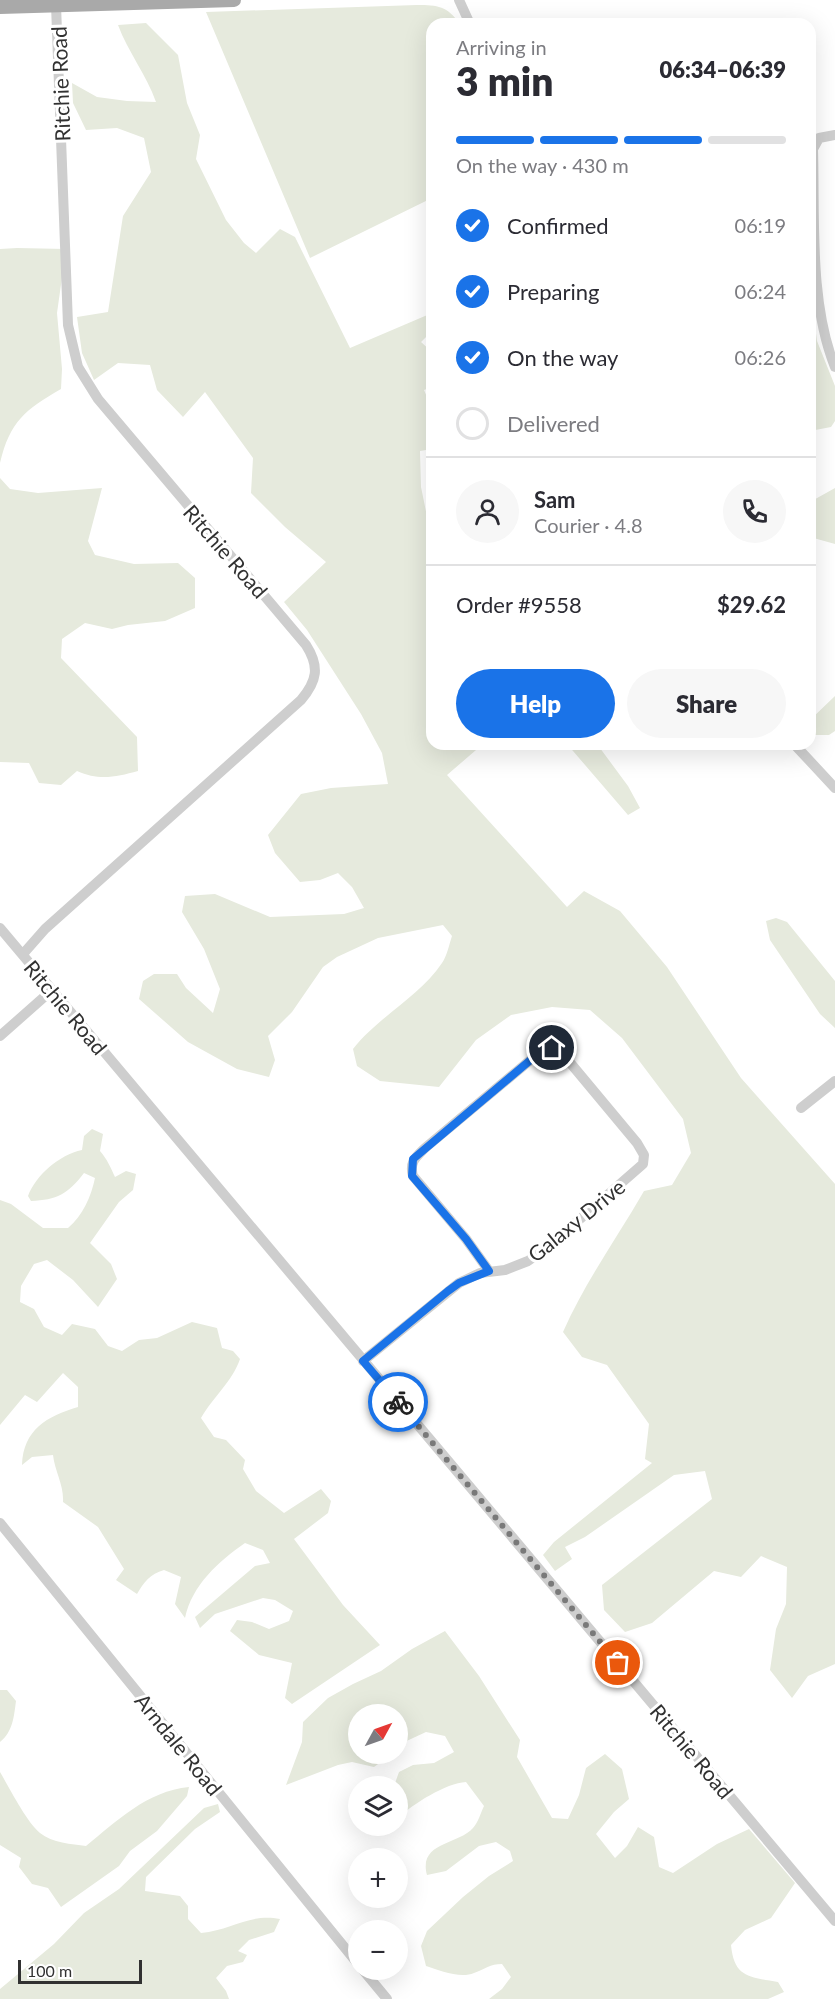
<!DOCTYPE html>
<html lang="en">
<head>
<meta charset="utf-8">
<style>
	body { margin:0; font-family:Lato,sans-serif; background:#f7f7f7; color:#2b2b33; height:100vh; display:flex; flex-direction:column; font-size:22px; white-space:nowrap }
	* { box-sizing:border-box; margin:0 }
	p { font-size:20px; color:#7c7c81 }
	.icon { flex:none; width:33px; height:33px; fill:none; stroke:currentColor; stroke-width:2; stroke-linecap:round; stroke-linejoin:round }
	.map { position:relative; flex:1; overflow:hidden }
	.sheet { position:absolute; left:426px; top:18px; width:390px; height:732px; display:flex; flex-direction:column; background:#fff; border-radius:18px; box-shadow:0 6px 24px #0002 }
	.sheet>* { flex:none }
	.needle { width:39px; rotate:50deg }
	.fabs { position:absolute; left:348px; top:1704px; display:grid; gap:12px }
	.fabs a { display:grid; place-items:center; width:60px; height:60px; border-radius:50%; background:#fff; box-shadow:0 6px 24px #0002; font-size:30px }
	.scale { position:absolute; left:18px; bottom:15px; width:124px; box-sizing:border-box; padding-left:6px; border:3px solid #313131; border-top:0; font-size:16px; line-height:21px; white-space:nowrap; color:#313131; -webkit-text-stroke:4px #fff; paint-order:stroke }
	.pin { position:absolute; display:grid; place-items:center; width:51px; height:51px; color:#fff; margin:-26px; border:3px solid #fff; border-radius:50%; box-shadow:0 2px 6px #0007 }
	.courier { position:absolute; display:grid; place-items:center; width:60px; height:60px; margin:-30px; border:4px solid #1a73e8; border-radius:50%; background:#fff; color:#222; box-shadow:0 2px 8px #0007 }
	.summary em { font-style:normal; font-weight:800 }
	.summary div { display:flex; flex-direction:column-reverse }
	.summary { display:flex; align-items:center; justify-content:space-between; height:102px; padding:0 30px }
	h1 { font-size:39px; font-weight:800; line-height:45px }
	.bar { display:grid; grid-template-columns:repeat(4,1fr); gap:9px 6px; align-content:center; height:72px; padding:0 30px }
	.bar i { height:8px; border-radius:4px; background:#e1e1e2 }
	.bar .on { background:#1a73e8 }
	.bar p { grid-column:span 4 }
	.line { display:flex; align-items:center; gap:15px; padding:0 30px; border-top:2px solid #e1e1e2 }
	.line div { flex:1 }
	.round { display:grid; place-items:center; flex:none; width:63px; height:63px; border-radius:32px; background:#f7f7f7 }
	ol { padding:0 30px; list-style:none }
	li { display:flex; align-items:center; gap:18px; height:66px }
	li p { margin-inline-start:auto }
	li .icon { padding:6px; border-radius:50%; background:#1a73e8; color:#fff; stroke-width:4 }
	li:last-child { color:#7c7c81 }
	li i { width:33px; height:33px; border:3px solid #e1e1e2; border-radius:50% }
	.action { display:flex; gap:12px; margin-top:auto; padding:12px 30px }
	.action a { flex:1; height:69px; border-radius:36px; background:#1a73e8; color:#fff; font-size:24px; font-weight:800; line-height:69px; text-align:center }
	.action a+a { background:#f7f7f7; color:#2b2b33 }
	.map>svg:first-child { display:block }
</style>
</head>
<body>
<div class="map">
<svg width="835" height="1999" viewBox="0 0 835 1999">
	<rect width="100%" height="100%" fill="#fff"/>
	<path fill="#e6eadd" d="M417 5C438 5 447 6 460 24H432V198L310 258 206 12Z
		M146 23 178 55 187 103 200 135 196 159 226 220 244 243 256 253 280 229 295 237 350 348 432 313V331L421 342 432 352V387L424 390 432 409V449L420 451 421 487 432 541V744H483L447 775 567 907 584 891 620 911 667 967 741 1078 835 1184V1664L808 1676 792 1698 770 1670 776 1629 786 1604 787 1567 761 1556 741 1577 714 1571 652 1623 625 1632 604 1610 602 1585 712 1499 705 1471 674 1475 585 1537 565 1547 572 1559 555 1571 543 1555 554 1542 652 1463 645 1459 649 1424 607 1365 582 1357 563 1332C585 1282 617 1238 644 1191L672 1185 691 1153 683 1119 622 1038 590 1010 552 1007 511 1015 476 1040 439 1087 380 1081 357 1066 353 1049C378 1017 419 997 442 963 447 956 449 945 452 936L443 925 378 938 337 957 323 967 292 1012 268 1036 275 1060 269 1077 237 1069 188 1042 139 999 143 981 154 974H177L186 988 213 1013 220 989 204 949 182 912 185 896 215 894 270 917 344 914 364 908 352 887 338 873 320 880 300 882 275 853 268 835 301 794 331 788 388 784 382 753 361 714 307 630 284 602 326 562 285 527 251 493 253 458 205 392 183 417 157 390 150 365 118 363 94 380 82 353 77 317 108 312 123 216 151 172 144 138 117 128 86 130 73 103 72 83 97 97 127 101 156 102C146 74 128 52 118 25Z
		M17 248 66 249 57 313 62 369 61 389C25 410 10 421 0 463V249Z
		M810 288 817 341 835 386V421L831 427 810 431Z
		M0 478 10 489 38 493 102 488 88 541 95 555 134 564 178 563 195 578V608L165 621 128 625 112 629 85 623 62 639 61 658 137 737 138 771C116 777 99 781 77 771L61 785 39 783 29 763 0 762Z
		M835 488V544L810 537V502Z
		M835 696V731L829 735H810V720Z
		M567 744H597L628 786 640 808 628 815Z
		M776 918 787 922 835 981V1028L820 1014 770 940 766 921Z
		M92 1129 103 1134 100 1151C107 1159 111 1168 115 1177L126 1171 136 1174 133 1190 119 1202 90 1243 111 1264 117 1279 98 1307 73 1280 47 1260 34 1264 21 1286 20 1302 34 1309 44 1327 62 1335 72 1324 95 1329 108 1346 122 1351 139 1340 157 1338 192 1322 217 1328 222 1348 233 1351 240 1359C232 1382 213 1397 201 1418L214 1437 226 1440 245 1460 243 1469 256 1491 284 1513 321 1489 331 1501 328 1513 294 1539 343 1605 380 1645 292 1704 285 1698 292 1663 259 1655 230 1631 237 1620 252 1622 269 1629 289 1621 293 1611 275 1600 263 1598 215 1614 200 1628 195 1617 255 1566 270 1563 263 1550 245 1543C219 1561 192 1585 185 1618L175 1604 181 1577 164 1570C150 1574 144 1582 137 1594L116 1580 124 1569 98 1527 63 1502C64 1485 55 1472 53 1455L32 1457 22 1465C23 1430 47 1416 78 1407V1387L63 1373 37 1402 25 1395 0 1425V1200L11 1204 43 1228H68C83 1215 91 1197 95 1178L84 1173C68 1194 57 1200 31 1201L28 1196C36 1175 59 1155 82 1150L84 1136Z
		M445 1631 479 1676 520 1740 517 1757 552 1818 568 1819 579 1795 586 1768 605 1754 622 1769 629 1799 614 1812 596 1834 615 1858 627 1846 638 1827 654 1837 659 1867 673 1873 717 1844 749 1829 795 1883 771 1918 745 1930 731 1945C734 1978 750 1977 778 1982L784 1992 768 1999H489L502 1989 511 1977 502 1964C490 1964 485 1969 474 1973 460 1979 439 1970 426 1966L421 1946 427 1931 463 1897 489 1876 513 1861 510 1851 496 1842 479 1846 446 1871 427 1875C418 1842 458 1845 473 1828 478 1823 481 1812 484 1806L466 1782C446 1783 413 1804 398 1818V1786H394L399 1772 413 1765 434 1763 454 1752 445 1736 426 1732 398 1745V1714H358V1754H386L385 1759 374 1767 352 1762 338 1765 286 1785 302 1742 303 1722 328 1698 353 1684 381 1671 412 1649Z
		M0 1690H7L16 1701C14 1716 13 1732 0 1742Z
		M0 1772C10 1789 26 1821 40 1833 52 1843 72 1844 86 1846 117 1821 147 1791 189 1787L187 1796 157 1831 130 1851 119 1866 61 1907 48 1888 32 1884 19 1867 21 1858 0 1845Z
		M218 1804 220 1812 195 1829 146 1877 145 1891 180 1896 188 1906V1919L201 1933C232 1930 250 1913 280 1919L274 1932 249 1940 238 1951 247 1955 243 1962 227 1966 216 1978 226 1991 229 1999H0V1989L54 1944 84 1913 119 1889 204 1808Z"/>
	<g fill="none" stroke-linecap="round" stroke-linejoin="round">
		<path stroke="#cecece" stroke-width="10" d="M459 0 470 24
			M835 135 819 138 813 149C815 218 809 303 835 367
			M794 744 835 788
			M0 928 835 1921
			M23 954 45 929 301 700C317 681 320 667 306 645L98 399 78 367 68 325 56 5
			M0 1036 52 990
			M801 1108 835 1081
			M363 1361 459 1283 480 1273 505 1270 528 1261 549 1246 643 1164 644 1155 637 1143 567 1059 552 1048 540 1052 425 1148C416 1157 409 1162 413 1176L466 1239 489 1271
			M0 1523 358 1964
			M363 1970 387 1999"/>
		<path stroke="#a9a9a9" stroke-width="14" d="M0 7 234 0"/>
	</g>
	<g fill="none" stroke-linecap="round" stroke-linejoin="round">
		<path stroke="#797979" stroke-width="6" stroke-dasharray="0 10.8" d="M398 1402 618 1663"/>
		<path stroke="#1a73e8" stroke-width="8" d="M398 1402 363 1361 448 1291 459 1283 489 1271 466 1239 412 1176 413 1159 540 1052 552 1048"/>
	</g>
	<g text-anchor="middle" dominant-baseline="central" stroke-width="6" stroke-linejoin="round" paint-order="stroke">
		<g font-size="21" fill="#313131" stroke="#fff">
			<text transform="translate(60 84) rotate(-92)">Ritchie Road</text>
			<text transform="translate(226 551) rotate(49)">Ritchie Road</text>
			<text transform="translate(66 1007) rotate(50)">Ritchie Road</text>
			<text transform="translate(576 1220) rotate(-39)">Galaxy Drive</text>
			<text transform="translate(179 1744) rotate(51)">Arndale Road</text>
			<text transform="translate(692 1751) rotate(50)">Ritchie Road</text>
		</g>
	</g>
</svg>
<div class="fabs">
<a><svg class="needle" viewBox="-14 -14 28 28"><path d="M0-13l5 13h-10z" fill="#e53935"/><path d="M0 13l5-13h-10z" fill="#7c7c81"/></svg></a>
<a><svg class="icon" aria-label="layers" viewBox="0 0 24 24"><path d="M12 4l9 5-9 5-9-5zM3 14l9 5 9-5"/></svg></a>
<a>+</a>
<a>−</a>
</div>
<div class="scale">100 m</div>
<div class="pin" style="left:618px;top:1663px;background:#ea580c"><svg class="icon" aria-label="bag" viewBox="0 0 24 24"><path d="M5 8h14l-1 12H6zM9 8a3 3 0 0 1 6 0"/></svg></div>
<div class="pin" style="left:552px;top:1048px;background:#1f2937"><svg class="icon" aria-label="home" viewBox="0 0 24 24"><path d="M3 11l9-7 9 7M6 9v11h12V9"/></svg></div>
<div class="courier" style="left:398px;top:1402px"><svg class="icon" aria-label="bike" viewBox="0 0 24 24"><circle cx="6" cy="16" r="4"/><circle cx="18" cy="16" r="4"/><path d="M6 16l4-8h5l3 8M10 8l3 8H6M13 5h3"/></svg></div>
<section class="sheet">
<div class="summary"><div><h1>3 min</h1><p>Arriving in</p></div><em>06:34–06:39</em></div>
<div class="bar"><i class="on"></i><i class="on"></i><i class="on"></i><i></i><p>On the way · 430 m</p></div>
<ol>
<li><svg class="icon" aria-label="check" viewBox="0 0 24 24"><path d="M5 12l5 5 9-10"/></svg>Confirmed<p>06:19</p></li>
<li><svg class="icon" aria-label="check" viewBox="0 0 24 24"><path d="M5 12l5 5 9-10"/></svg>Preparing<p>06:24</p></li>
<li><svg class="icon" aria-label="check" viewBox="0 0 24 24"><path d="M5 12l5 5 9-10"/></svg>On the way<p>06:26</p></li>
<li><i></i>Delivered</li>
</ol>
<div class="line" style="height:108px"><a class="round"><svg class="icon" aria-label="person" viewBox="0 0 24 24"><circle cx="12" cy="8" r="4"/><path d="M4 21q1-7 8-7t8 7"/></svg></a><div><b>Sam</b><p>Courier · 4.8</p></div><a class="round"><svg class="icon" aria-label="phone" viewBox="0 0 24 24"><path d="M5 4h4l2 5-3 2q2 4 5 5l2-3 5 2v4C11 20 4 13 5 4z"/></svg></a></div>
<div class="line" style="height:78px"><div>Order #9558</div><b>$29.62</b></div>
<div class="action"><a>Help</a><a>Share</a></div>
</section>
</div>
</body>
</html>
